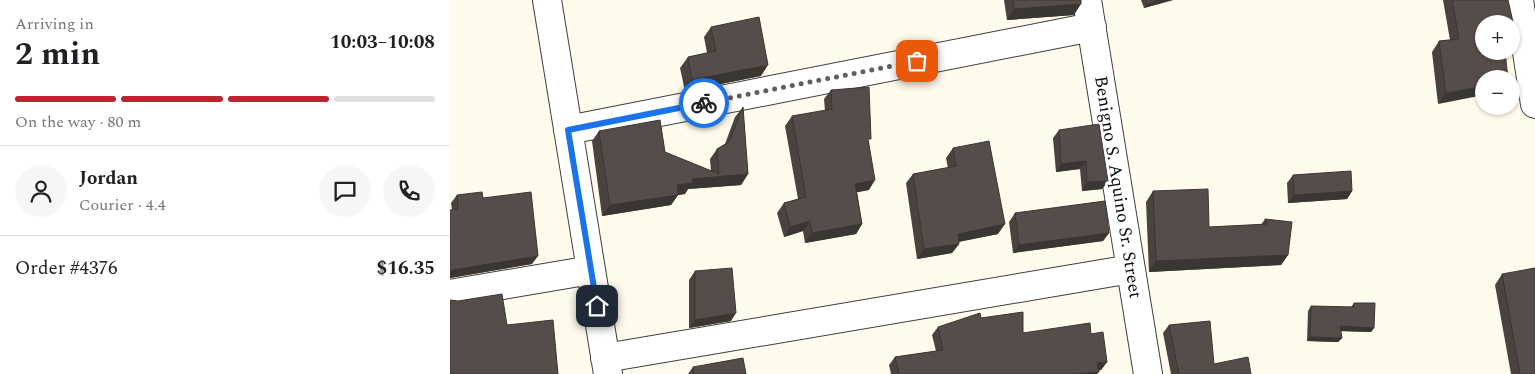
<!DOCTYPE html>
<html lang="en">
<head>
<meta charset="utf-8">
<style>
	body { margin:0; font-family:Spectral,serif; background:#f6f6f6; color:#202124; height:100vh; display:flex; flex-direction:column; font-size:19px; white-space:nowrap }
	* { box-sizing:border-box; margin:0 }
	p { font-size:16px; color:#757577 }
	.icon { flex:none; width:28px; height:28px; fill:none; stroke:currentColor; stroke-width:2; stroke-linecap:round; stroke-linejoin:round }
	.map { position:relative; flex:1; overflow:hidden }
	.side { display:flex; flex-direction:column; background:#fff; width:450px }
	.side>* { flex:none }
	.controls { position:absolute; left:1025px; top:15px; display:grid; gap:10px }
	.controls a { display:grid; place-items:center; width:45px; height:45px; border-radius:50%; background:#fff; box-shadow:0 1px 4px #0004; font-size:25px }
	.pin { position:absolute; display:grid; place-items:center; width:42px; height:42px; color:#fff; margin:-21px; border-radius:10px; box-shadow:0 2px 8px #0006 }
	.courier { position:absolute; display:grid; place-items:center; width:50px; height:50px; margin:-25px; border:4px solid #1a73e8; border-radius:50%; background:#fff; color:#222; box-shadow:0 1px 6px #0007 }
	.head em { font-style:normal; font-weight:700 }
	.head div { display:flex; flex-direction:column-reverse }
	.head { display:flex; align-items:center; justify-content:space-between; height:85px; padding:0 15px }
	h1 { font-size:32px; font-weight:700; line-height:38px }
	.bar { display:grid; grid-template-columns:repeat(4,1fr); gap:8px 5px; align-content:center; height:60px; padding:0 15px }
	.bar i { height:6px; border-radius:4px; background:#e0e0e0 }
	.bar .active { background:#ba2630 }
	.bar p { grid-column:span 4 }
	.line { display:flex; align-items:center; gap:12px; padding:0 15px; border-top:1px solid #e0e0e0 }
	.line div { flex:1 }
	.round { display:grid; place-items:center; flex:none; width:52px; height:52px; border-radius:26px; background:#f6f6f6 }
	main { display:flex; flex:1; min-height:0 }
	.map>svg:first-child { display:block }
</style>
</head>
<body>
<main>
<section class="side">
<div class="head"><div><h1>2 min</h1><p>Arriving in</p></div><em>10:03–10:08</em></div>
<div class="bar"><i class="active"></i><i class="active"></i><i class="active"></i><i></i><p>On the way · 80 m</p></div>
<div class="line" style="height:90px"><a class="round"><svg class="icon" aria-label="person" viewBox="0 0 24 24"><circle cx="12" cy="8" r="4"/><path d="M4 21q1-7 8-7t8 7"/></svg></a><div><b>Jordan</b><p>Courier · 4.4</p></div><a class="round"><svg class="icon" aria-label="chat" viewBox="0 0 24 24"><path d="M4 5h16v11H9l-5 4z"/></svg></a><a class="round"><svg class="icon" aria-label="phone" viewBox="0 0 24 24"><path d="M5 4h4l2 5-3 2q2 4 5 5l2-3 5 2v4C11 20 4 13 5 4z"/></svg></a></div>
<div class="line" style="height:65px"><div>Order #4376</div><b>$16.35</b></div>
</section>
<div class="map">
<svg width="1085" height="374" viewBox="0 0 1085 374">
	<rect width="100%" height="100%" fill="#fffbec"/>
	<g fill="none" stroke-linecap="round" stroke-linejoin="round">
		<defs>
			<path id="minor" d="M97 0 158 374
				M637 0 698 374
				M1069 0 1085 104
				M118 130 642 27
				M0 294 141 270
				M155 358 681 269"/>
		</defs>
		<use href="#minor" stroke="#3f3f3f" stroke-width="30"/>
		<use href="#minor" stroke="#fff" stroke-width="28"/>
	</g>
	<path fill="#49423f" d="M554 0H631L624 15 557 20Z
		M691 0H723L694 8Z
		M993 0H1058L1063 22 1034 51 988 104 982 52 989 41 1000 40Z
		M261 27 311 76 235 91 230 68 238 57 257 53 254 37Z
		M381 90 419 142V190L407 192 412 224 406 234 355 243 353 231 334 237 327 213 334 203 348 199 335 126 342 116 375 111 374 99Z
		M293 107 298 174 291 185 238 189 235 194 228 195 221 205 152 216 142 141 149 131 261 171 260 159 267 149 275 144 285 117Z
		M609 130 658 181 652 189 632 191 630 169 606 172 603 138Z
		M503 148 548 234 509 242V244L502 253 467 259 456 183 463 174 498 168 496 158Z
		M843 175 902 191 897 199 838 203 837 183Z
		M703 191 759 227 811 225 815 219 838 255 831 265 699 272 696 202Z
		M7 195 33 198 82 264 0 278V210H2L1 203Z
		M565 213 659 233 653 241 563 253 559 222Z
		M245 271 281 321 239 328V280Z
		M1052 274 1085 374H1061L1045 285Z
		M904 303 924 328 921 332 891 331 892 338 888 342 857 341 858 311 861 306 901 307Z
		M531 318 573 333 641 334 657 362 651 370 648 371 647 374H441L439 365 445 357 486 351 482 335 488 327Z
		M719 325 764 364 801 374H721L713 333Z
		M243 367 296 374H238Z"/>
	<path fill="#3c3633" d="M710 0H723L694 8 697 4Z
		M631 4 624 15 557 20 564 9Z
		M318 65 311 76 235 91 242 80Z
		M1034 86V95L988 104 996 93Z
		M636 161 630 169 606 172 611 164Z
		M298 174 291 185 238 189 235 194 228 195 221 205 152 216 160 205 227 185 242 179Z
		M425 180 419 190 398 194 405 184Z
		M658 181 652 189 632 191 637 182Z
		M902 191 897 199 838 203 844 195Z
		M360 221 353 231 334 237 340 227Z
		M412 224 406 234 355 243 362 233Z
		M555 224 548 234 501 243 508 234Z
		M659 233 653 241 563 253 569 245Z
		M509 244 502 253 467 259 474 249Z
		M838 255 831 265 699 272 706 261Z
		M88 256 82 264 0 278V272L3 270Z
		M286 313 281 321 239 328 245 320Z
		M890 326 924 328 921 332 887 331Z
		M860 337 892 338 888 342 857 341Z
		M657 362 651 370 641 372 647 363Z
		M649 372 647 374H623Z"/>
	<path fill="#554d49" stroke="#3c3633" d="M563 0H631V4L564 9Z
		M696 0H710L697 4Z
		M1002 0H1058L1063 22 1056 24H1034V51H1055L1058 79H1034V86L996 93 989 41 1009 39Z
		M309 17 318 65 242 80 238 57 266 51 261 27Z
		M419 87 421 139H418L425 180 405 184 412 224 362 233 360 221 340 227 334 203 356 197 342 116 382 109 381 90Z
		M293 107 298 174 242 179 243 183 227 185 228 195 160 205 149 131 210 120 215 152 269 174 267 149 279 142Z
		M649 124 658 181 637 182 636 161 611 164 609 130Z
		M539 141 555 224 508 234 509 244 474 249 463 174 506 166 503 148Z
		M901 171 902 191 844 195 843 175Z
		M758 189 759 227 817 224 815 219 842 222 838 255 706 261 703 191Z
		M32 192 33 198 81 192 88 256 3 270 0 272V210L8 209 7 195Z
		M655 201 659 233 569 245 565 213Z
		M282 268 286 313 245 320V271Z
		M1085 268V374H1070L1052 274Z
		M52 294 57 325 103 320 108 374H0V300L8 301Z
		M904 303H925L924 328 890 326 892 338 860 337 861 306 904 307Z
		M573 312V333L640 323 641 334 653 332 657 362 647 363 649 372 623 374H449L445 357 493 350 488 327 530 313 531 318Z
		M760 321 764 364 798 357 801 374H729L719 325Z
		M293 358 296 374H244L243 367Z"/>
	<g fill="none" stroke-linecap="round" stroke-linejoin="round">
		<path stroke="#61605a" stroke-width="5" stroke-dasharray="0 9" d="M254 103 467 61"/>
		<path stroke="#1a73e8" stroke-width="6" d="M147 306 118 130 254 103"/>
	</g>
	<g text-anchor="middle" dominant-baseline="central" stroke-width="5" stroke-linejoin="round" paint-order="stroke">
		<g font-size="18" fill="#0c0c0c" stroke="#fff">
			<text transform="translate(668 187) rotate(81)">Benigno S. Aquino Sr. Street</text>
		</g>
	</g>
</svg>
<div class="controls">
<a>+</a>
<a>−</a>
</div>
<div class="pin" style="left:467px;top:61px;background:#ea580c"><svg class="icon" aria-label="bag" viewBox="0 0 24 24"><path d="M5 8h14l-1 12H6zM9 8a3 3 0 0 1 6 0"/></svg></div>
<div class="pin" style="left:147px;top:306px;background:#1f2937"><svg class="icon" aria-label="home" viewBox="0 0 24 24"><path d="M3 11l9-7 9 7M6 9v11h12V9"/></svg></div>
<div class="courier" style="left:254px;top:103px"><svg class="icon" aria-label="bike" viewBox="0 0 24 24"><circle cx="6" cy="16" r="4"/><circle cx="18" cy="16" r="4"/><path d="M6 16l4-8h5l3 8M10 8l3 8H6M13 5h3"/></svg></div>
</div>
</main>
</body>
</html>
